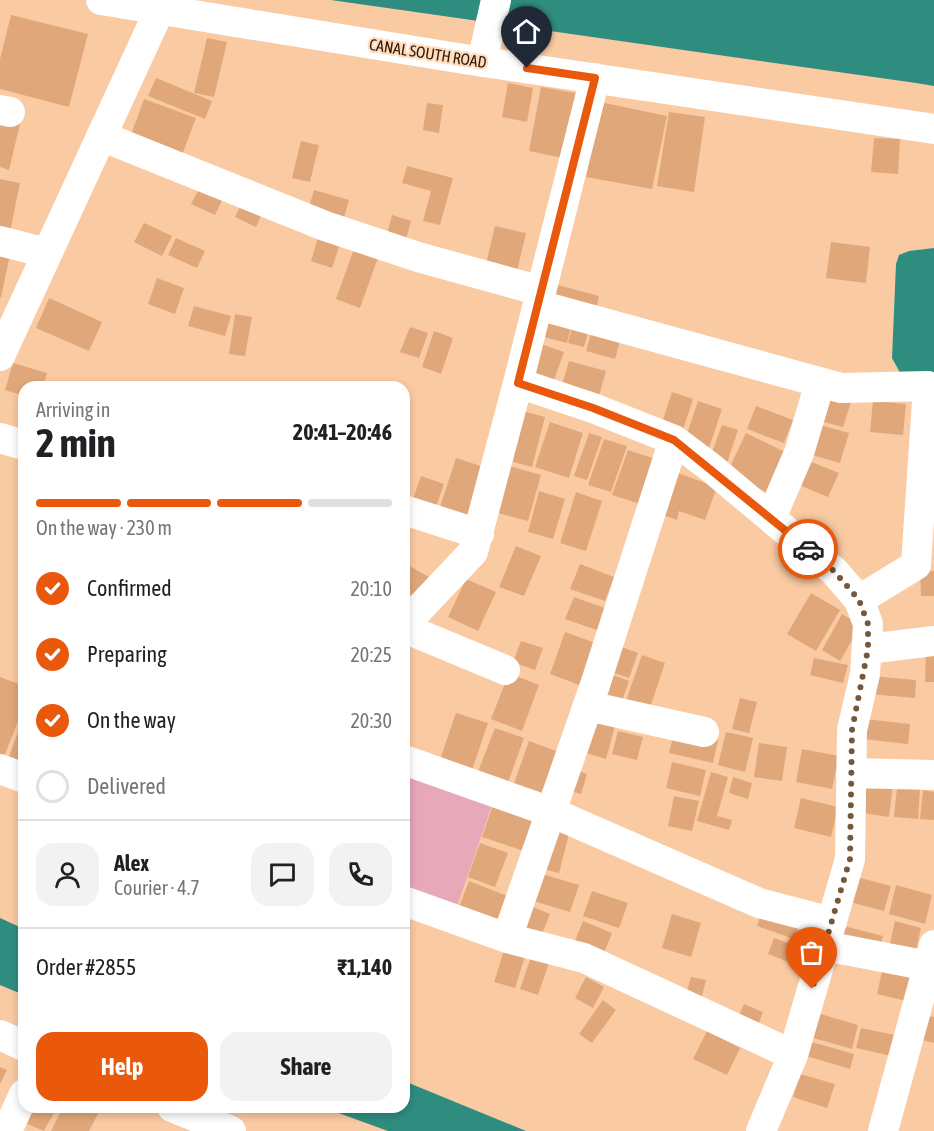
<!DOCTYPE html>
<html lang="en">
<head>
<meta charset="utf-8">
<style>
	body { margin:0; font-family:"Asap Condensed",sans-serif; background:#f2f2f2; color:#202124; height:100vh; display:flex; flex-direction:column; font-size:22px; white-space:nowrap }
	* { box-sizing:border-box; margin:0 }
	p { font-size:20px; color:#757577 }
	.icon { flex:none; width:33px; height:33px; fill:none; stroke:currentColor; stroke-width:2; stroke-linecap:round; stroke-linejoin:round }
	.map { position:relative; flex:1; overflow:hidden }
	.details { position:absolute; left:18px; top:381px; width:392px; height:732px; display:flex; flex-direction:column; background:#fff; border-radius:18px; box-shadow:0 3px 9px #0003 }
	.details>* { flex:none }
	.pin { position:absolute; display:grid; place-items:center; width:51px; height:51px; color:#fff; margin:-62px -26px; border-radius:50% 50% 50% 0; rotate:-45deg; box-shadow:0 0 6px #0007 }
	.pin .icon { rotate:45deg }
	.courier { position:absolute; display:grid; place-items:center; width:60px; height:60px; margin:-30px; border:4px solid #ea580c; border-radius:50%; background:#fff; color:#222; box-shadow:0 2px 8px #0007 }
	.head em { font-style:normal; font-weight:700 }
	.head div { display:flex; flex-direction:column-reverse }
	.head { display:flex; align-items:center; justify-content:space-between; height:102px; padding:0 18px }
	h1 { font-size:39px; font-weight:700; line-height:45px }
	.bar { display:grid; grid-template-columns:repeat(4,1fr); gap:9px 6px; align-content:center; height:72px; padding:0 18px }
	.bar i { height:8px; border-radius:4px; background:#e0e0e0 }
	.bar .active { background:#ea580c }
	.bar p { grid-column:span 4 }
	.line { display:flex; align-items:center; gap:15px; padding:0 18px; border-top:2px solid #e0e0e0 }
	.line div { flex:1 }
	.round { display:grid; place-items:center; flex:none; width:63px; height:63px; border-radius:18px; background:#f2f2f2 }
	ol { padding:0 18px; list-style:none }
	li { display:flex; align-items:center; gap:18px; height:66px }
	li p { margin-inline-start:auto }
	li .icon { padding:6px; border-radius:50%; background:#ea580c; color:#fff; stroke-width:4 }
	li:last-child { color:#757577 }
	li i { width:33px; height:33px; border:3px solid #e0e0e0; border-radius:50% }
	.cta { display:flex; gap:12px; margin-top:auto; padding:12px 18px }
	.cta a { flex:1; height:69px; border-radius:18px; background:#ea580c; color:#fff; font-size:24px; font-weight:700; line-height:69px; text-align:center }
	.cta a+a { background:#f2f2f2; color:#202124 }
	.map>svg:first-child { display:block }
</style>
</head>
<body>
<div class="map">
<svg width="934" height="1131" viewBox="0 0 934 1131">
	<rect width="100%" height="100%" fill="#facaa2"/>
	<path fill="#e7a8ba" d="M404 769 494 799 454 915 404 901Z"/>
	<path fill="#2f8d7f" d="M331 0H934V86L916 83Z
		M934 248V382L904 380 892 358 896 264 899 255 909 251Z
		M0 918 24 929V995L0 985Z
		M404 1081 526 1131H388L322 1107H404Z"/>
	<path fill="#e0a87a" d="M11 15 88 34 69 107 0 89V59Z
		M207 38 227 42 214 97 194 93Z
		M156 78 212 101 205 119 148 96Z
		M508 83 533 88 527 122 502 117Z
		M541 87 576 93 563 158 529 151Z
		M144 99 196 118 180 160 129 140Z
		M600 102 667 116 652 189 586 177Z
		M427 103 443 105 439 133 423 130Z
		M669 112 705 117 694 192 657 186Z
		M0 115 21 120 9 170 0 167Z
		M874 138 900 139 898 174 871 172Z
		M301 141 319 145 310 182 292 178Z
		M407 166 453 178 440 225 423 221 431 191 402 183Z
		M0 179 20 183 9 237 0 236Z
		M203 181 226 192 215 215 191 204Z
		M314 190 349 200 342 224 307 214Z
		M244 198 265 207 256 227 235 217Z
		M392 215 411 221 405 243 386 238Z
		M144 223 172 236 162 256 134 242Z
		M495 226 526 233 517 271 486 264Z
		M320 231 342 238 332 268 311 261Z
		M176 238 205 251 197 268 168 255Z
		M831 242 870 247 866 283 826 278Z
		M356 243 380 252 360 308 336 299Z
		M0 252 10 254 1 298 0 297Z
		M157 278 184 288 175 314 148 304Z
		M550 283 599 296 595 314 546 302Z
		M49 298 102 322 89 351 36 328Z
		M194 306 231 316 225 336 188 326Z
		M546 312 573 318 567 343 540 336Z
		M235 314 252 317 245 356 229 354Z
		M574 318 591 322 584 347 568 343Z
		M594 322 623 330 615 359 586 351Z
		M410 327 428 333 419 358 400 352Z
		M434 331 453 338 441 374 422 367Z
		M541 344 564 352 554 380 531 372Z
		M569 361 606 371 598 399 561 388Z
		M13 363 47 373 43 387H24V396L5 390Z
		M824 388 853 396 843 427 816 420Z
		M672 392 693 399 680 439 659 432Z
		M698 401 722 409 708 451 684 443Z
		M873 401 906 404 903 435 870 432Z
		M756 406 793 420 784 443 747 429Z
		M515 409 545 417 532 467 502 459Z
		M550 422 583 433 569 478 535 467Z
		M813 423 849 433 840 463 805 453Z
		M722 425 738 430 725 469 708 463Z
		M589 433 602 437 587 480 574 476Z
		M746 433 785 452 766 492 727 473Z
		M604 439 627 446 611 492 588 485Z
		M628 450 655 459 640 504 612 495Z
		M456 458 487 468 469 523 438 513Z
		M804 459 839 473 828 497 794 483Z
		M503 464 541 475 528 521 490 511Z
		M669 470 717 487 705 520 679 511 677 520 654 512Z
		M421 476 444 484 435 510 412 502Z
		M539 491 565 499 553 539 528 532Z
		M576 492 602 501 586 551 560 543Z
		M516 546 541 556 524 596 499 587Z
		M404 563 429 577 417 599 404 591Z
		M580 564 614 577 605 601 570 589Z
		M934 571V596H921L920 572Z
		M466 579 496 592 478 631 448 617Z
		M811 593 840 610 816 651 787 634Z
		M574 597 605 608 597 630 565 619Z
		M842 614 861 625 840 661 822 650Z
		M565 632 598 644 582 686 550 674Z
		M521 641 543 648 535 670 513 662Z
		M611 643 638 653 629 678 602 669Z
		M926 650H934V682H925Z
		M642 655 665 663 647 717 623 709Z
		M814 658 848 665 843 683 810 675Z
		M602 671 629 681 620 707 592 698Z
		M509 673 539 685 522 731 491 719Z
		M871 676 916 680 915 698 870 694Z
		M0 677 24 686V706L2 762 0 761Z
		M740 698 757 702 749 733 732 729Z
		M456 713 488 723 469 779 437 768Z
		M24 717V768L7 761Z
		M588 718 615 726 606 759 579 751Z
		M865 719 910 724 908 744 863 739Z
		M495 728 524 738 506 788 476 777Z
		M675 729 718 740 713 763 669 753Z
		M618 731 643 737 637 760 612 754Z
		M726 732 753 738 745 772 718 765Z
		M529 741 559 752 542 802 511 792Z
		M759 743 787 747 782 781 754 777Z
		M802 749 839 756 832 789 796 782Z
		M672 762 706 770 700 796 666 788Z
		M572 769 587 774 581 794 566 790Z
		M711 772 728 777 717 816 732 820 729 830 697 821Z
		M733 777 752 783 748 799 729 793Z
		M860 780 893 785 889 817 856 812Z
		M897 787 920 789 918 819 894 817Z
		M923 790 934 792V820L920 819Z
		M674 796 699 801 692 831 668 826Z
		M801 798 838 807 831 837 794 828Z
		M493 805 541 822 530 853 482 837Z
		M551 826 570 830 559 873 540 868Z
		M480 843 508 853 495 887 468 877Z
		M539 873 579 885 570 912 530 900Z
		M853 876 891 886 884 911 846 901Z
		M469 881 510 897 496 933 455 917Z
		M896 885 932 895 925 924 889 914Z
		M592 891 628 903 619 928 583 916Z
		M526 904 550 914 538 944 514 934Z
		M762 910 799 923 794 939 757 926Z
		M672 914 701 923 691 957 662 948Z
		M583 921 612 933 601 960 572 948Z
		M895 921 921 928 914 959 888 952Z
		M840 925 883 936 880 948 836 937Z
		M774 938 802 948 796 965 768 954Z
		M506 944 527 950 515 988 494 982Z
		M532 954 550 960 538 995 520 989Z
		M883 967 912 974 906 1001 877 994Z
		M586 977 604 987 593 1008 575 998Z
		M691 977 706 980 700 1004 684 1001Z
		M603 1000 616 1010 592 1043 579 1034Z
		M744 1004 763 1012 755 1033 735 1025Z
		M817 1013 858 1025 852 1049 810 1037Z
		M924 1015 934 1017V1043L918 1039Z
		M861 1028 900 1036 896 1057 856 1048Z
		M707 1031 740 1048 727 1075 693 1059Z
		M808 1041 854 1054 850 1069 803 1055Z
		M0 1067 7 1070 0 1084Z
		M800 1074 835 1084 827 1108 793 1097Z
		M25 1107H57L44 1131 18 1120Z
		M63 1107H93L100 1110 89 1131H51Z"/>
	<g fill="none" stroke-linecap="round" stroke-linejoin="round">
		<path stroke="#fff" stroke-width="30" d="M101 0 464 59 934 129
			M482 62 496 0
			M595 78 518 383 593 408 674 440 710 467 834 571 859 600 868 624 865 674 852 730 850 859 793 1055 761 1131
			M0 110 10 112
			M101 136 325 226 418 257 541 291
			M0 241 47 253
			M538 305 841 388 928 386 916 565 859 600
			M0 356 160 9
			M0 438 24 445
			M404 510 479 534
			M771 518 799 453 820 383
			M404 625 473 552 518 383
			M404 628 505 670
			M868 649 934 641
			M588 706 704 732
			M404 760 551 812 759 903 832 922
			M0 769 24 778
			M851 773 934 775
			M404 901 507 938 584 958 793 1055
			M507 938 595 685 674 440
			M825 946 934 967
			M0 1035 24 1046
			M172 1107 231 1131
			M7 1131 24 1094
			M883 1131 934 945"/>
	</g>
	<g fill="none" stroke-linecap="round" stroke-linejoin="round">
		<path stroke="#76573c" stroke-width="6" stroke-dasharray="0 10.8" d="M808 549 834 571 859 600 868 624V649L852 730 850 859 812 989"/>
		<path stroke="#ea580c" stroke-width="8" d="M527 68 595 78 518 383 593 408 674 440 808 549"/>
	</g>
	<g text-anchor="middle" dominant-baseline="central" stroke-width="4.5" stroke-linejoin="round" paint-order="stroke">
		<g font-size="16" fill="#2f1905" stroke="#ffdabc">
			<text transform="translate(428 53) rotate(9)">CANAL SOUTH ROAD</text>
		</g>
	</g>
</svg>
<div class="pin" style="left:812px;top:989px;background:#ea580c"><svg class="icon" aria-label="bag" viewBox="0 0 24 24"><path d="M5 8h14l-1 12H6zM9 8a3 3 0 0 1 6 0"/></svg></div>
<div class="pin" style="left:527px;top:68px;background:#1f2937"><svg class="icon" aria-label="home" viewBox="0 0 24 24"><path d="M3 11l9-7 9 7M6 9v11h12V9"/></svg></div>
<div class="courier" style="left:808px;top:549px"><svg class="icon" aria-label="car" viewBox="0 0 24 24"><path d="M5 17H2v-5l4-1 3-4h7l3 4 3 1v5h-3M9 17h6M6 11h13"/><circle cx="7" cy="17" r="2"/><circle cx="17" cy="17" r="2"/></svg></div>
<section class="details">
<div class="head"><div><h1>2 min</h1><p>Arriving in</p></div><em>20:41–20:46</em></div>
<div class="bar"><i class="active"></i><i class="active"></i><i class="active"></i><i></i><p>On the way · 230 m</p></div>
<ol>
<li><svg class="icon" aria-label="check" viewBox="0 0 24 24"><path d="M5 12l5 5 9-10"/></svg>Confirmed<p>20:10</p></li>
<li><svg class="icon" aria-label="check" viewBox="0 0 24 24"><path d="M5 12l5 5 9-10"/></svg>Preparing<p>20:25</p></li>
<li><svg class="icon" aria-label="check" viewBox="0 0 24 24"><path d="M5 12l5 5 9-10"/></svg>On the way<p>20:30</p></li>
<li><i></i>Delivered</li>
</ol>
<div class="line" style="height:108px"><a class="round"><svg class="icon" aria-label="person" viewBox="0 0 24 24"><circle cx="12" cy="8" r="4"/><path d="M4 21q1-7 8-7t8 7"/></svg></a><div><b>Alex</b><p>Courier · 4.7</p></div><a class="round"><svg class="icon" aria-label="chat" viewBox="0 0 24 24"><path d="M4 5h16v11H9l-5 4z"/></svg></a><a class="round"><svg class="icon" aria-label="phone" viewBox="0 0 24 24"><path d="M5 4h4l2 5-3 2q2 4 5 5l2-3 5 2v4C11 20 4 13 5 4z"/></svg></a></div>
<div class="line" style="height:78px"><div>Order #2855</div><b>₹1,140</b></div>
<div class="cta"><a>Help</a><a>Share</a></div>
</section>
</div>
</body>
</html>
